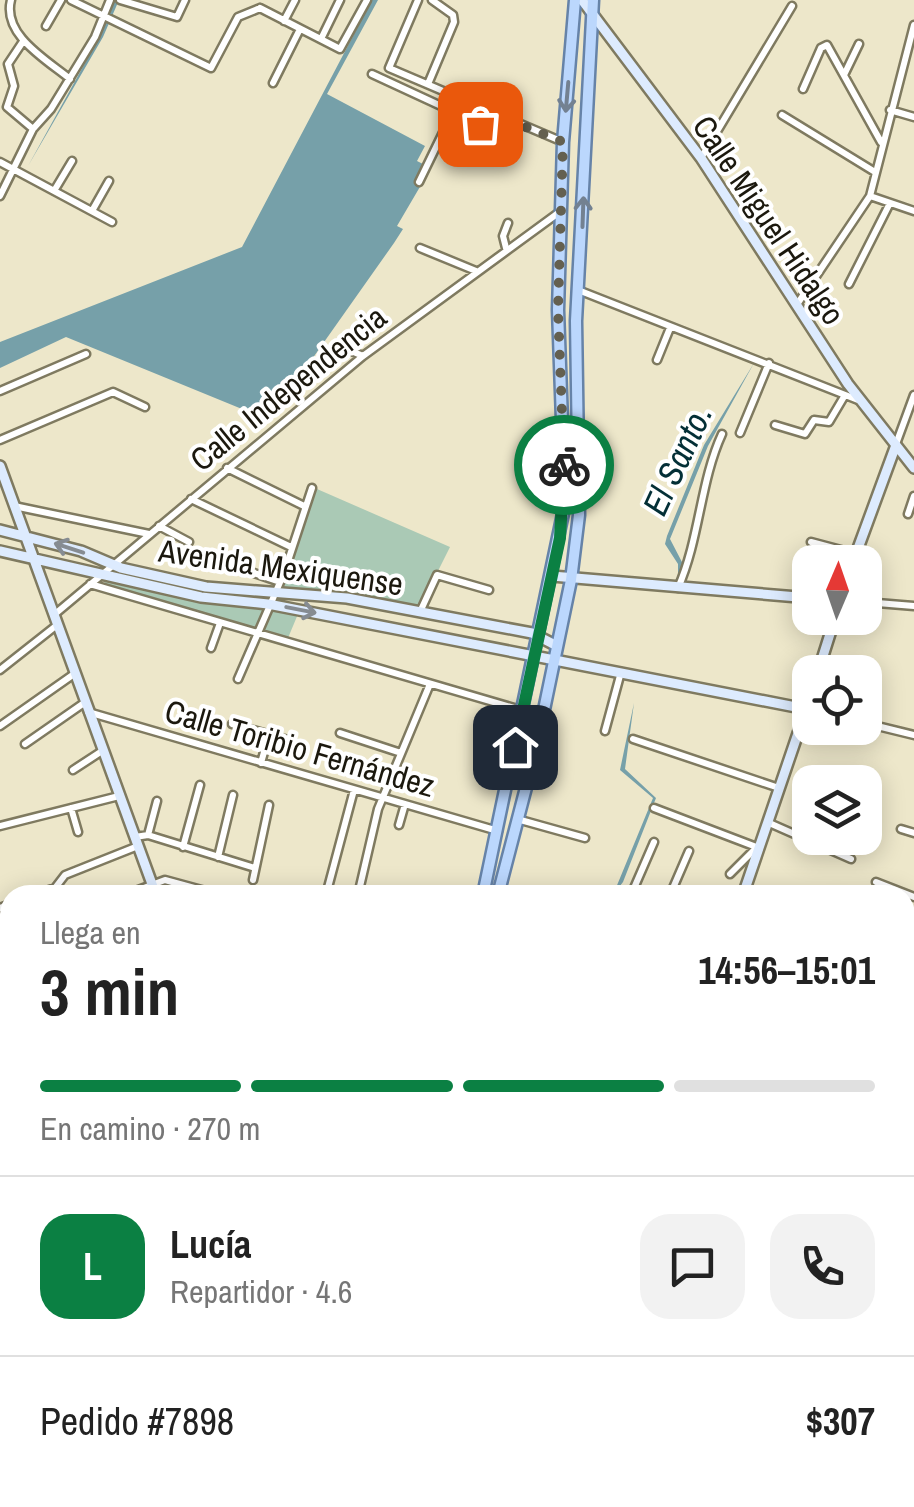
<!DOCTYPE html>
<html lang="es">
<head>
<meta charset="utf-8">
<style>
	body { margin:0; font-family:"Archivo Narrow",sans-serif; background:#f2f2f2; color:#222; height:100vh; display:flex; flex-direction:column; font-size:38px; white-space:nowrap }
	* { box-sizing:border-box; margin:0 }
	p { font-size:32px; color:#767676 }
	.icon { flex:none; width:55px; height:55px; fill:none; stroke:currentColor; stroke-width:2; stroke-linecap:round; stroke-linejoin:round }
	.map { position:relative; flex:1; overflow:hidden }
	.drawer { position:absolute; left:0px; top:885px; width:915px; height:622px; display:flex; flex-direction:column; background:#fff; border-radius:30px 30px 0 0; box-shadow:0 5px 25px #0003 }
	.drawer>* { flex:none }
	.needle { width:65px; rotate:2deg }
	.buttons { position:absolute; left:792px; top:545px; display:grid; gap:20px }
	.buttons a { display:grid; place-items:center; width:90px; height:90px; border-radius:20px; background:#fff; box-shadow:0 5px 25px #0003; font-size:50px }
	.pin { position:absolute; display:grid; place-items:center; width:85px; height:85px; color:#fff; margin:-42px; border-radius:20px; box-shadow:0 5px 15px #0006 }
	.courier { position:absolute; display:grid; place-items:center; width:100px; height:100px; margin:-50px; border:8px solid #0b8043; border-radius:50%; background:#fff; color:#222; box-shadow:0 2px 12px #0007 }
	.head em { font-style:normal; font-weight:800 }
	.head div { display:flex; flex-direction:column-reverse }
	.head { display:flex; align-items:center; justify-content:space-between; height:170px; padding:0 40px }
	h1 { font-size:65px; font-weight:800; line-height:75px }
	.bar { display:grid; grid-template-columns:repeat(4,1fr); gap:15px 10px; align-content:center; height:120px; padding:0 40px }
	.bar i { height:12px; border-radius:8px; background:#e0e0e0 }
	.bar .active { background:#0b8043 }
	.bar p { grid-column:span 4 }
	.line { display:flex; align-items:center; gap:25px; padding:0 40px; border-top:2px solid #e0e0e0 }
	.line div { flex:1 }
	.round { display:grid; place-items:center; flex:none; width:105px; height:105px; border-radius:30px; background:#f2f2f2 }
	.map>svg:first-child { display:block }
</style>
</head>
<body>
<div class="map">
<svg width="914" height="1507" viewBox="0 0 914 1507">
	<rect width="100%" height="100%" fill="#ede7ca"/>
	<path fill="#aac9b5" d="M317 489 450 547 421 605 281 588Z
		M105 581 298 614 288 638 103 586Z
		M8 1385 10 1464 0 1479V1389Z"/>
	<path fill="#76a0a9" d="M114 0H119L103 37 28 166 100 36Z
		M372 0H378L327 94 425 146 417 161 431 168 397 226 403 229 394 243 269 420 66 337 0 368V342L242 247Z
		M754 363 708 446 670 539 683 564 678 579V564L665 544 667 536 704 445Z
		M634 703 625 769 656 798 623 882 613 895 653 798 620 770Z"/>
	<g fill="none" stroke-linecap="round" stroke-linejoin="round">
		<defs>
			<path id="street" d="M11 0C2 35 47 60 70 79
				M71 0 211 68 238 17 260 8
				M120 0 177 17 185 0
				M418 0 389 68 563 142
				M260 8 340 49 367 0
				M284 21 295 0
				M46 26 61 0
				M321 39 340 0
				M22 43 8 64 14 86 7 107 33 129
				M372 74 480 124 491 113
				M844 75 859 44
				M273 83 300 29
				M428 84 454 22 453 15 432 0
				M803 89 821 48 827 45 881 142
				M890 110 914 117
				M782 115 875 172
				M701 158 792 6
				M0 162 112 222
				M419 182 453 112
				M54 191 72 161
				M0 196 33 129 51 109 95 37 110 0
				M870 196 914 211
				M92 211 109 181
				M420 248 476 271
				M506 248 503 236 508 223
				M849 284 890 203
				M578 290 858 400
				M798 303 870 196 914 25
				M342 347 363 356
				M657 360 670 328
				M0 391 86 354
				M775 425 805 434 814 420 829 422 845 395
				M740 433 769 363
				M0 440 113 392 145 407
				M896 444 914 395
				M227 468 304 506
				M191 499 291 547
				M14 506 149 534
				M908 514 914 496
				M159 526 189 542
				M811 542 856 554
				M208 557 280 582
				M90 584 521 710
				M678 588C700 538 700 482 722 434
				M865 602 914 606
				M420 612 437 575 489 590
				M55 614 363 356 561 211
				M211 648 220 623
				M0 670 57 625
				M238 679 284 573 312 488
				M88 712 498 831
				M865 723 914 735
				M232 724 288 740
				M0 726 74 674
				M605 731 621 672
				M340 733 401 753
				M633 739 779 788
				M25 744 84 703
				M261 763 269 734
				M73 770 102 751
				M71 808 78 832
				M654 808 759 848
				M517 819 585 838
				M767 822 851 859
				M399 825 405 804
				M0 826 119 796
				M901 829 914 833
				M148 835 157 801
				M865 836 870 837
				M135 837 148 835 255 868
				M183 847 200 785
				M218 857 233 795
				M730 874 757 847
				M253 880 269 805
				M876 882 914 897
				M35 895 55 888 65 875 138 846
				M125 895 165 880 220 895
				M326 895 354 790
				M358 895 378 809 430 684
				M631 895 654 842
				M670 895 689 851
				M0 908 10 904
				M905 936 914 939
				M905 971 914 974
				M905 1011 914 993
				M0 1041 10 1075
				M905 1203 914 1180
				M0 1208 10 1235
				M0 1305H1
				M905 1333 914 1338
				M0 1478 10 1463
				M542 1501 571 1498
				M37 1507 44 1498
				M96 1507 102 1498
				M151 1507 157 1498
				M325 1507 326 1498
				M413 1507 433 1498
				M702 1507 705 1498"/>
			<path id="secondary" d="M582 0 701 158 848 384 914 468
				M0 466 156 895
				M0 530 81 551 121 568 206 587 347 598 532 633 557 646
				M0 551 201 597 268 604 806 709
				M853 562 896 445
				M552 576 810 598
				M818 672 835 618
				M743 895 810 698
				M0 1176 10 1173
				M0 1184 10 1182
				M905 1289 914 1287
				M905 1337 914 1345
				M540 1507 543 1498
				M909 1507 914 1496"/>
			<path id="primary" d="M483 895 565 504 558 310 563 142 575 0
				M498 895 535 753 571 580 579 515 576 321 593 0
				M237 1507 241 1498
				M256 1507 260 1498"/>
			<path id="highway" d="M0 1341 10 1338
				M0 1364 10 1361
				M905 1387 914 1388
				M905 1405 914 1406"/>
		</defs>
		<use href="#street" stroke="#7f7a60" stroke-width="11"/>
		<use href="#secondary" stroke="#7f7a60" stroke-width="14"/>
		<use href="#primary" stroke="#6683a8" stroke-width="15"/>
		<use href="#highway" stroke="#6683a8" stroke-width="16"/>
		<use href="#street" stroke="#fff" stroke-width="6"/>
		<use href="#secondary" stroke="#ddebfe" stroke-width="9"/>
		<use href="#primary" stroke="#bbd7fd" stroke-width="10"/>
		<use href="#highway" stroke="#8ebdfb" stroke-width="11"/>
	</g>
	<defs><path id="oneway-shaft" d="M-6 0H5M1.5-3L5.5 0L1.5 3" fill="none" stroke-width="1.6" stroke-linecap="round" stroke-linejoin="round" transform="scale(2.5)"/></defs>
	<g stroke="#738191">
		<use href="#oneway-shaft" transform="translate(567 97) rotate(95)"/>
		<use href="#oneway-shaft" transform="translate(583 212) rotate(-88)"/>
	</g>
	<g stroke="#868c92">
		<use href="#oneway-shaft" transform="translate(69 548) rotate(-162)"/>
		<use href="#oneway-shaft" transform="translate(301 610) rotate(11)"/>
	</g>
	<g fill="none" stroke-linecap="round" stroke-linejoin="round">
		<path stroke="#646050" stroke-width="10" stroke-dasharray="0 18" d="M480 124 491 113 563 142 558 310 564 465"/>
		<path stroke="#0b8043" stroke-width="12" d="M515 747 560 538 564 465"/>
	</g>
	<g text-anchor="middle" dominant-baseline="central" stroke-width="8" stroke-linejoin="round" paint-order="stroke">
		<g font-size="32" fill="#1b180e" stroke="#fff">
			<text transform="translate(769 220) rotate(56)">Calle Miguel Hidalgo</text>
			<text transform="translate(288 388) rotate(-39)">Calle Independencia</text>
			<text transform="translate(281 567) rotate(8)">Avenida Mexiquense</text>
			<text transform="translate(300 748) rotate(16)">Calle Toribio Fernández</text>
		</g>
		<g font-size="35" font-style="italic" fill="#032f36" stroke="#fff">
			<text transform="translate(677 460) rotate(-65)">El Santo.</text>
		</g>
	</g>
</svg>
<div class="buttons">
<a><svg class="needle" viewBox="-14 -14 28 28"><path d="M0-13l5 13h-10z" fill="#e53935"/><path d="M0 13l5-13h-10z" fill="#767676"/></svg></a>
<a><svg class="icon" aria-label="locate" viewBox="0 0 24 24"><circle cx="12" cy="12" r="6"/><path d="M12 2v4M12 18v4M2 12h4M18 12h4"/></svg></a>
<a><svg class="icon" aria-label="layers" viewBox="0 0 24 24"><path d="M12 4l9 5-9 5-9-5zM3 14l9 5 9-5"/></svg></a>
</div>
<div class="pin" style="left:480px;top:124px;background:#ea580c"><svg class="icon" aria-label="bag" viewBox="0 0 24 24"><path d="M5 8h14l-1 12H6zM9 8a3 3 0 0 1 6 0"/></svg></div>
<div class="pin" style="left:515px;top:747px;background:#1f2937"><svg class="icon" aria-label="home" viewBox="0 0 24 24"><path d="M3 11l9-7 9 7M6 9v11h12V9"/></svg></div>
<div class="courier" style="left:564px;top:465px"><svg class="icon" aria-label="bike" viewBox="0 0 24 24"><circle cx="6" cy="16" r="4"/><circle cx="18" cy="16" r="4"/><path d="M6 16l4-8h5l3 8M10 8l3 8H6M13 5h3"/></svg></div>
<section class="drawer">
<div class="head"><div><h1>3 min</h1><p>Llega en</p></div><em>14:56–15:01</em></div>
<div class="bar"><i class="active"></i><i class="active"></i><i class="active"></i><i></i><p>En camino · 270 m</p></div>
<div class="line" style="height:180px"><b class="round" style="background:#0b8043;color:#fff">L</b><div><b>Lucía</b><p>Repartidor · 4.6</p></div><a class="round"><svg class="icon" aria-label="chat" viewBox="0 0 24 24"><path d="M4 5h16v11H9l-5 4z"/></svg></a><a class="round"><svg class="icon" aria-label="phone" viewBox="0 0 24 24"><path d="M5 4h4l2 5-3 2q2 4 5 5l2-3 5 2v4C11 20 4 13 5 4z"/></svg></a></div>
<div class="line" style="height:130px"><div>Pedido #7898</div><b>$307</b></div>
</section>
</div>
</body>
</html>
